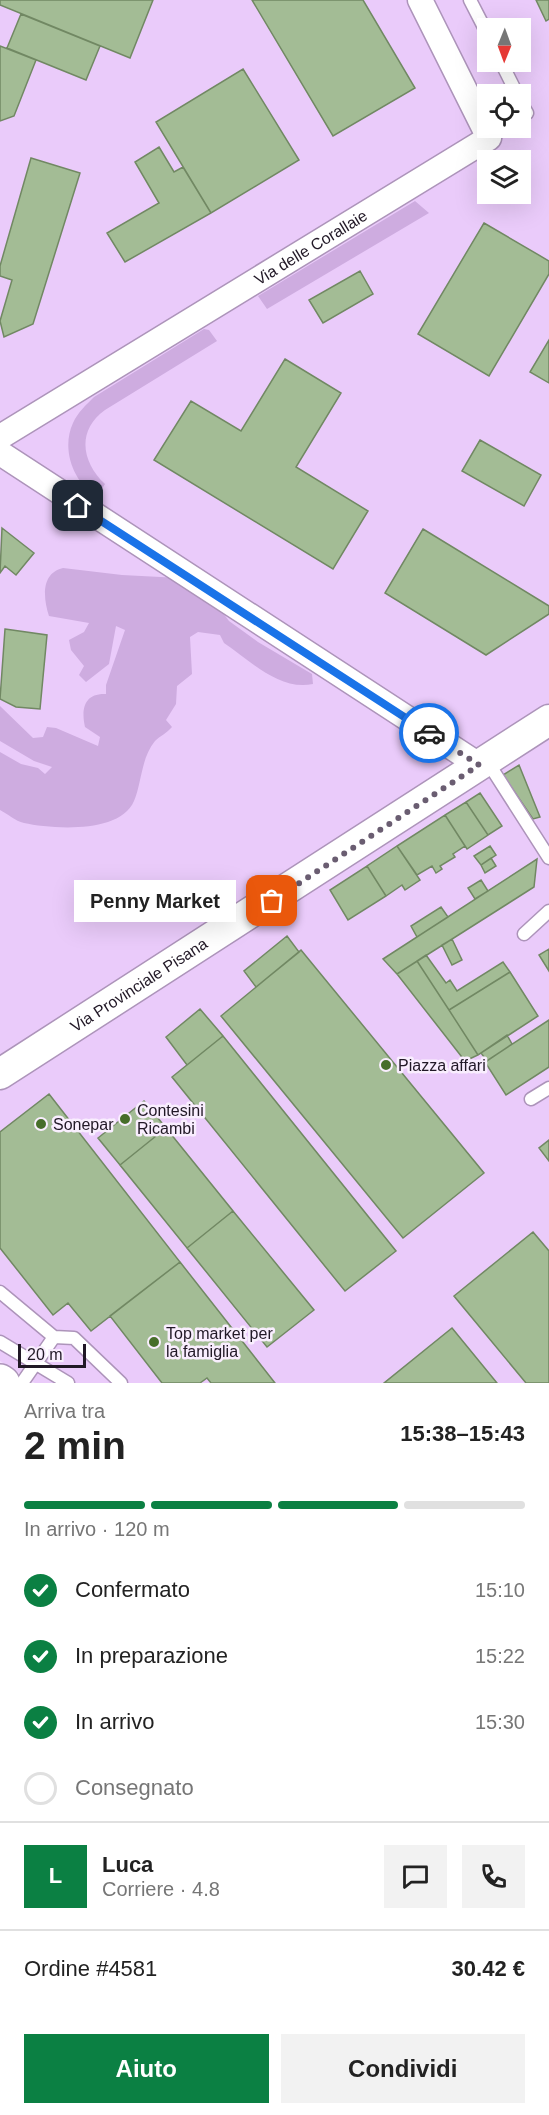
<!DOCTYPE html>
<html lang="it">
<head>
<meta charset="utf-8">
<style>
	body { margin:0; font-family:Arial,sans-serif; background:#f2f2f2; color:#222; height:100vh; display:flex; flex-direction:column; font-size:22px; white-space:nowrap }
	* { box-sizing:border-box; margin:0 }
	p { font-size:20px; color:#767676 }
	.icon { flex:none; width:33px; height:33px; fill:none; stroke:currentColor; stroke-width:2; stroke-linecap:round; stroke-linejoin:round }
	.map { position:relative; height:1383px; overflow:hidden }
	.sheet { display:flex; flex-direction:column; background:#fff; flex:1 }
	.sheet>* { flex:none }
	.needle { width:39px; rotate:181deg }
	.controls { position:absolute; left:477px; top:18px; display:grid; gap:12px }
	.controls a { display:grid; place-items:center; width:54px; height:54px; border-radius:0px; background:#fff; box-shadow:0 6px 24px #0002; font-size:30px }
	.scale { position:absolute; left:18px; bottom:15px; width:68px; box-sizing:border-box; padding-left:6px; border:3px solid #211826; border-top:0; font-size:16px; line-height:21px; white-space:nowrap; color:#211826; -webkit-text-stroke:4px #f9eefe; paint-order:stroke }
	.pin { position:absolute; display:grid; place-items:center; width:51px; height:51px; color:#fff; margin:-26px; border-radius:12px; box-shadow:0 3px 9px #0006 }
	.courier { position:absolute; display:grid; place-items:center; width:60px; height:60px; margin:-30px; border:4px solid #1a73e8; border-radius:50%; background:#fff; color:#222; box-shadow:0 2px 8px #0007 }
	.bubble { position:absolute; height:42px; border-radius:0px; background:#fff; box-shadow:0 6px 24px #0002; font-size:20px; font-weight:700; line-height:42px; text-align:center }
	.summary em { font-style:normal; font-weight:700 }
	.summary div { display:flex; flex-direction:column-reverse }
	.summary { display:flex; align-items:center; justify-content:space-between; height:102px; padding:0 24px }
	h1 { font-size:39px; font-weight:700; line-height:45px }
	.bar { display:grid; grid-template-columns:repeat(4,1fr); gap:9px 6px; align-content:center; height:72px; padding:0 24px }
	.bar i { height:8px; border-radius:4px; background:#e0e0e0 }
	.bar .active { background:#0b8043 }
	.bar p { grid-column:span 4 }
	.line { display:flex; align-items:center; gap:15px; padding:0 24px; border-top:2px solid #e0e0e0 }
	.line div { flex:1 }
	.round { display:grid; place-items:center; flex:none; width:63px; height:63px; border-radius:0px; background:#f2f2f2 }
	ol { padding:0 24px; list-style:none }
	li { display:flex; align-items:center; gap:18px; height:66px }
	li p { margin-inline-start:auto }
	li .icon { padding:6px; border-radius:50%; background:#0b8043; color:#fff; stroke-width:4 }
	li:last-child { color:#767676 }
	li i { width:33px; height:33px; border:3px solid #e0e0e0; border-radius:50% }
	.primary-button { display:flex; gap:12px; margin-top:auto; padding:12px 24px }
	.primary-button a { flex:1; height:69px; border-radius:0px; background:#0b8043; color:#fff; font-size:24px; font-weight:700; line-height:69px; text-align:center }
	.primary-button a+a { background:#f2f2f2; color:#222 }
	.map>svg:first-child { display:block }
</style>
</head>
<body>
<div class="map">
<svg width="549" height="1383" viewBox="0 0 549 1383">
	<rect width="100%" height="100%" fill="#f1ddfc"/>
	<path fill="#eacbfa" fill-rule="evenodd" d="M0 0H549V1383H35L0 1361ZM488 28H520V62H488ZM488 94H520V128H488ZM488 160H520V194H488Z"/>
	<path fill="#ceace0" d="M415 201 429 213 267 309 258 296Z
		M204 329 209 330 217 341 105 410C76 431 82 462 105 484L97 497C73 482 61 449 73 423 78 412 86 405 94 397Z
		M63 568 122 575 180 578 223 613 229 621 258 642 312 674 313 684C279 691 251 661 224 643L220 635 198 632 190 637 192 674 177 686 176 704 166 720 172 727C167 733 160 736 155 741 141 758 142 782 134 801 120 834 52 829 24 823 15 821 8 814 0 810V752L21 764 38 768 45 774 52 767 34 761 0 741V706L33 738 43 737 47 727 56 728 98 746 100 737 85 727C81 709 84 693 106 694V685L125 630 116 626 109 664 86 682 79 675 84 666 71 650 69 640 84 632 89 623 49 616C43 598 41 573 63 568Z"/>
	<path fill="#a3bc95" stroke="#718863" stroke-width="1.5" d="M0 0H153L130 58 0 5Z
		M252 0H363L415 88 333 136Z
		M536 0H549V19L546 21Z
		M21 14 100 46 86 80 7 48Z
		M0 46 36 60 14 116 0 121Z
		M243 69 299 160 211 213 156 122Z
		M159 147 174 172 183 167 211 213 125 262 107 233 159 203 135 162Z
		M31 158 80 173 33 324 4 337 0 321 12 280 0 276V266Z
		M484 223 549 261V274L489 376 418 334Z
		M360 271 373 294 323 323 309 300Z
		M549 340V383L530 372Z
		M285 359 341 393 296 467 368 511 333 569 154 460 191 401 241 431Z
		M480 440 541 475 524 506 462 471Z
		M2 528 34 553 16 575 5 566 0 573Z
		M423 529 549 606V614L486 655 385 593Z
		M5 629 47 635 40 709 16 707 0 699Z
		M519 765 540 817 533 819 503 775Z
		M480 793 502 826 488 835 466 802Z
		M466 802 488 835 467 849 445 815Z
		M445 815 465 846 453 854 455 857 440 866 442 869 436 873 432 866 417 875 397 846Z
		M397 846 420 880 405 890 402 885 386 896 367 866Z
		M490 846 496 855 481 865 474 856Z
		M491 858 496 866 485 873 481 865Z
		M537 859 534 887 397 974 383 959Z
		M367 866 386 896 348 920 330 890Z
		M481 880 488 891 475 899 468 888Z
		M441 907 448 917 417 937 411 926Z
		M287 936 299 952 256 987 244 971Z
		M452 939 462 960 452 965 442 945Z
		M549 949V971L539 955Z
		M301 950 484 1173 403 1238 221 1016Z
		M426 955 446 983 450 980 457 991 503 962 510 972 449 1010 417 961Z
		M417 961 449 1010 478 1055 465 1061 397 974Z
		M510 972 538 1016 478 1055 449 1010Z
		M200 1009 223 1036 187 1065 166 1037Z
		M549 1020V1067L506 1095 485 1062Z
		M507 1035 512 1044 487 1061 481 1053Z
		M223 1036 396 1251 345 1291 172 1077Z
		M49 1094 180 1262 91 1331 68 1303 53 1315 0 1248V1132Z
		M144 1101 166 1128 120 1165 98 1138Z
		M166 1128 233 1211 187 1248 120 1165Z
		M549 1140V1161L539 1148Z
		M233 1211 314 1310 267 1347 187 1248Z
		M533 1232 549 1251V1383H526L454 1296Z
		M180 1262 275 1383H211L207 1378 200 1383H162L110 1316Z
		M452 1328 497 1383H384Z"/>
	<g fill="none" stroke-linecap="round" stroke-linejoin="round">
		<defs>
			<path id="service" d="M470 0 488 35
				M501 62 517 94
				M520 101 527 113 520 117
				M489 138 505 128
				M487 761 549 858
				M524 934 549 911
				M531 1099 549 1088
				M0 1292 54 1337 74 1338 121 1383
				M0 1342 68 1383
				M22 1383 54 1337"/>
			<g id="minor">
				<path id="s1" d="M0 437 489 138 420 0"/>
				<path d="M0 453 479 765"/>
			</g>
			<g id="tertiary">
				<path id="s2" d="M0 1074 549 720"/>
			</g>
			<path id="secondary" d="M0 1381 3 1383"/>
		</defs>
		<use href="#service" stroke="#ad94ba" stroke-width="15"/>
		<use href="#minor" stroke="#ad94ba" stroke-width="27"/>
		<use href="#tertiary" stroke="#ad94ba" stroke-width="33"/>
		<use href="#secondary" stroke="#ad94ba" stroke-width="36"/>
		<use href="#service" stroke="#fff" stroke-width="12"/>
		<use href="#minor" stroke="#fff" stroke-width="24"/>
		<use href="#tertiary" stroke="#fff" stroke-width="30"/>
		<use href="#secondary" stroke="#fff" stroke-width="33"/>
	</g>
	<g fill="none" stroke-linecap="round" stroke-linejoin="round">
		<path stroke="#6a5d71" stroke-width="6" stroke-dasharray="0 10.8" d="M272 901 479 765 429 733"/>
		<path stroke="#1a73e8" stroke-width="8" d="M78 506 429 733"/>
	</g>
	<g fill="#476e2a" stroke="#f9eefe" stroke-width="2">
		<circle cx="386" cy="1065" r="6"/>
		<circle cx="125" cy="1119" r="6"/>
		<circle cx="41" cy="1124" r="6"/>
		<circle cx="154" cy="1342" r="6"/>
	</g>
	<g text-anchor="middle" dominant-baseline="central" stroke-width="5" stroke-linejoin="round" paint-order="stroke">
		<g font-size="16" fill="#211826" stroke="#f9eefe">
			<text stroke="none"><textPath href="#s1" startOffset="364">Via delle Corallaie</textPath></text>
			<text stroke="none"><textPath href="#s2" startOffset="165">Via Provinciale Pisana</textPath></text>
		</g>
		<g font-size="16" fill="#211826" stroke="#f9eefe" text-anchor="start">
			<text x="398" y="1065">Piazza affari</text>
			<text x="137" y="1110">Contesini<tspan x="137" dy="18">Ricambi</tspan></text>
			<text x="53" y="1124">Sonepar</text>
			<text x="166" y="1333">Top market per<tspan x="166" dy="18">la famiglia</tspan></text>
		</g>
	</g>
</svg>
<div class="controls">
<a><svg class="needle" viewBox="-14 -14 28 28"><path d="M0-13l5 13h-10z" fill="#e53935"/><path d="M0 13l5-13h-10z" fill="#767676"/></svg></a>
<a><svg class="icon" aria-label="locate" viewBox="0 0 24 24"><circle cx="12" cy="12" r="6"/><path d="M12 2v4M12 18v4M2 12h4M18 12h4"/></svg></a>
<a><svg class="icon" aria-label="layers" viewBox="0 0 24 24"><path d="M12 4l9 5-9 5-9-5zM3 14l9 5 9-5"/></svg></a>
</div>
<div class="scale">20 m</div>
<div class="pin" style="left:272px;top:901px;background:#ea580c"><svg class="icon" aria-label="bag" viewBox="0 0 24 24"><path d="M5 8h14l-1 12H6zM9 8a3 3 0 0 1 6 0"/></svg></div>
<div class="pin" style="left:78px;top:506px;background:#1f2937"><svg class="icon" aria-label="home" viewBox="0 0 24 24"><path d="M3 11l9-7 9 7M6 9v11h12V9"/></svg></div>
<div class="courier" style="left:429px;top:733px"><svg class="icon" aria-label="car" viewBox="0 0 24 24"><path d="M5 17H2v-5l4-1 3-4h7l3 4 3 1v5h-3M9 17h6M6 11h13"/><circle cx="7" cy="17" r="2"/><circle cx="17" cy="17" r="2"/></svg></div>
<div class="bubble" style="left:74px;top:880px;width:162px">Penny Market</div>
</div>
<section class="sheet">
<div class="summary"><div><h1>2 min</h1><p>Arriva tra</p></div><em>15:38–15:43</em></div>
<div class="bar"><i class="active"></i><i class="active"></i><i class="active"></i><i></i><p>In arrivo · 120 m</p></div>
<ol>
<li><svg class="icon" aria-label="check" viewBox="0 0 24 24"><path d="M5 12l5 5 9-10"/></svg>Confermato<p>15:10</p></li>
<li><svg class="icon" aria-label="check" viewBox="0 0 24 24"><path d="M5 12l5 5 9-10"/></svg>In preparazione<p>15:22</p></li>
<li><svg class="icon" aria-label="check" viewBox="0 0 24 24"><path d="M5 12l5 5 9-10"/></svg>In arrivo<p>15:30</p></li>
<li><i></i>Consegnato</li>
</ol>
<div class="line" style="height:108px"><b class="round" style="background:#0b8043;color:#fff">L</b><div><b>Luca</b><p>Corriere · 4.8</p></div><a class="round"><svg class="icon" aria-label="chat" viewBox="0 0 24 24"><path d="M4 5h16v11H9l-5 4z"/></svg></a><a class="round"><svg class="icon" aria-label="phone" viewBox="0 0 24 24"><path d="M5 4h4l2 5-3 2q2 4 5 5l2-3 5 2v4C11 20 4 13 5 4z"/></svg></a></div>
<div class="line" style="height:78px"><div>Ordine #4581</div><b>30.42 €</b></div>
<div class="primary-button"><a>Aiuto</a><a>Condividi</a></div>
</section>
</body>
</html>
